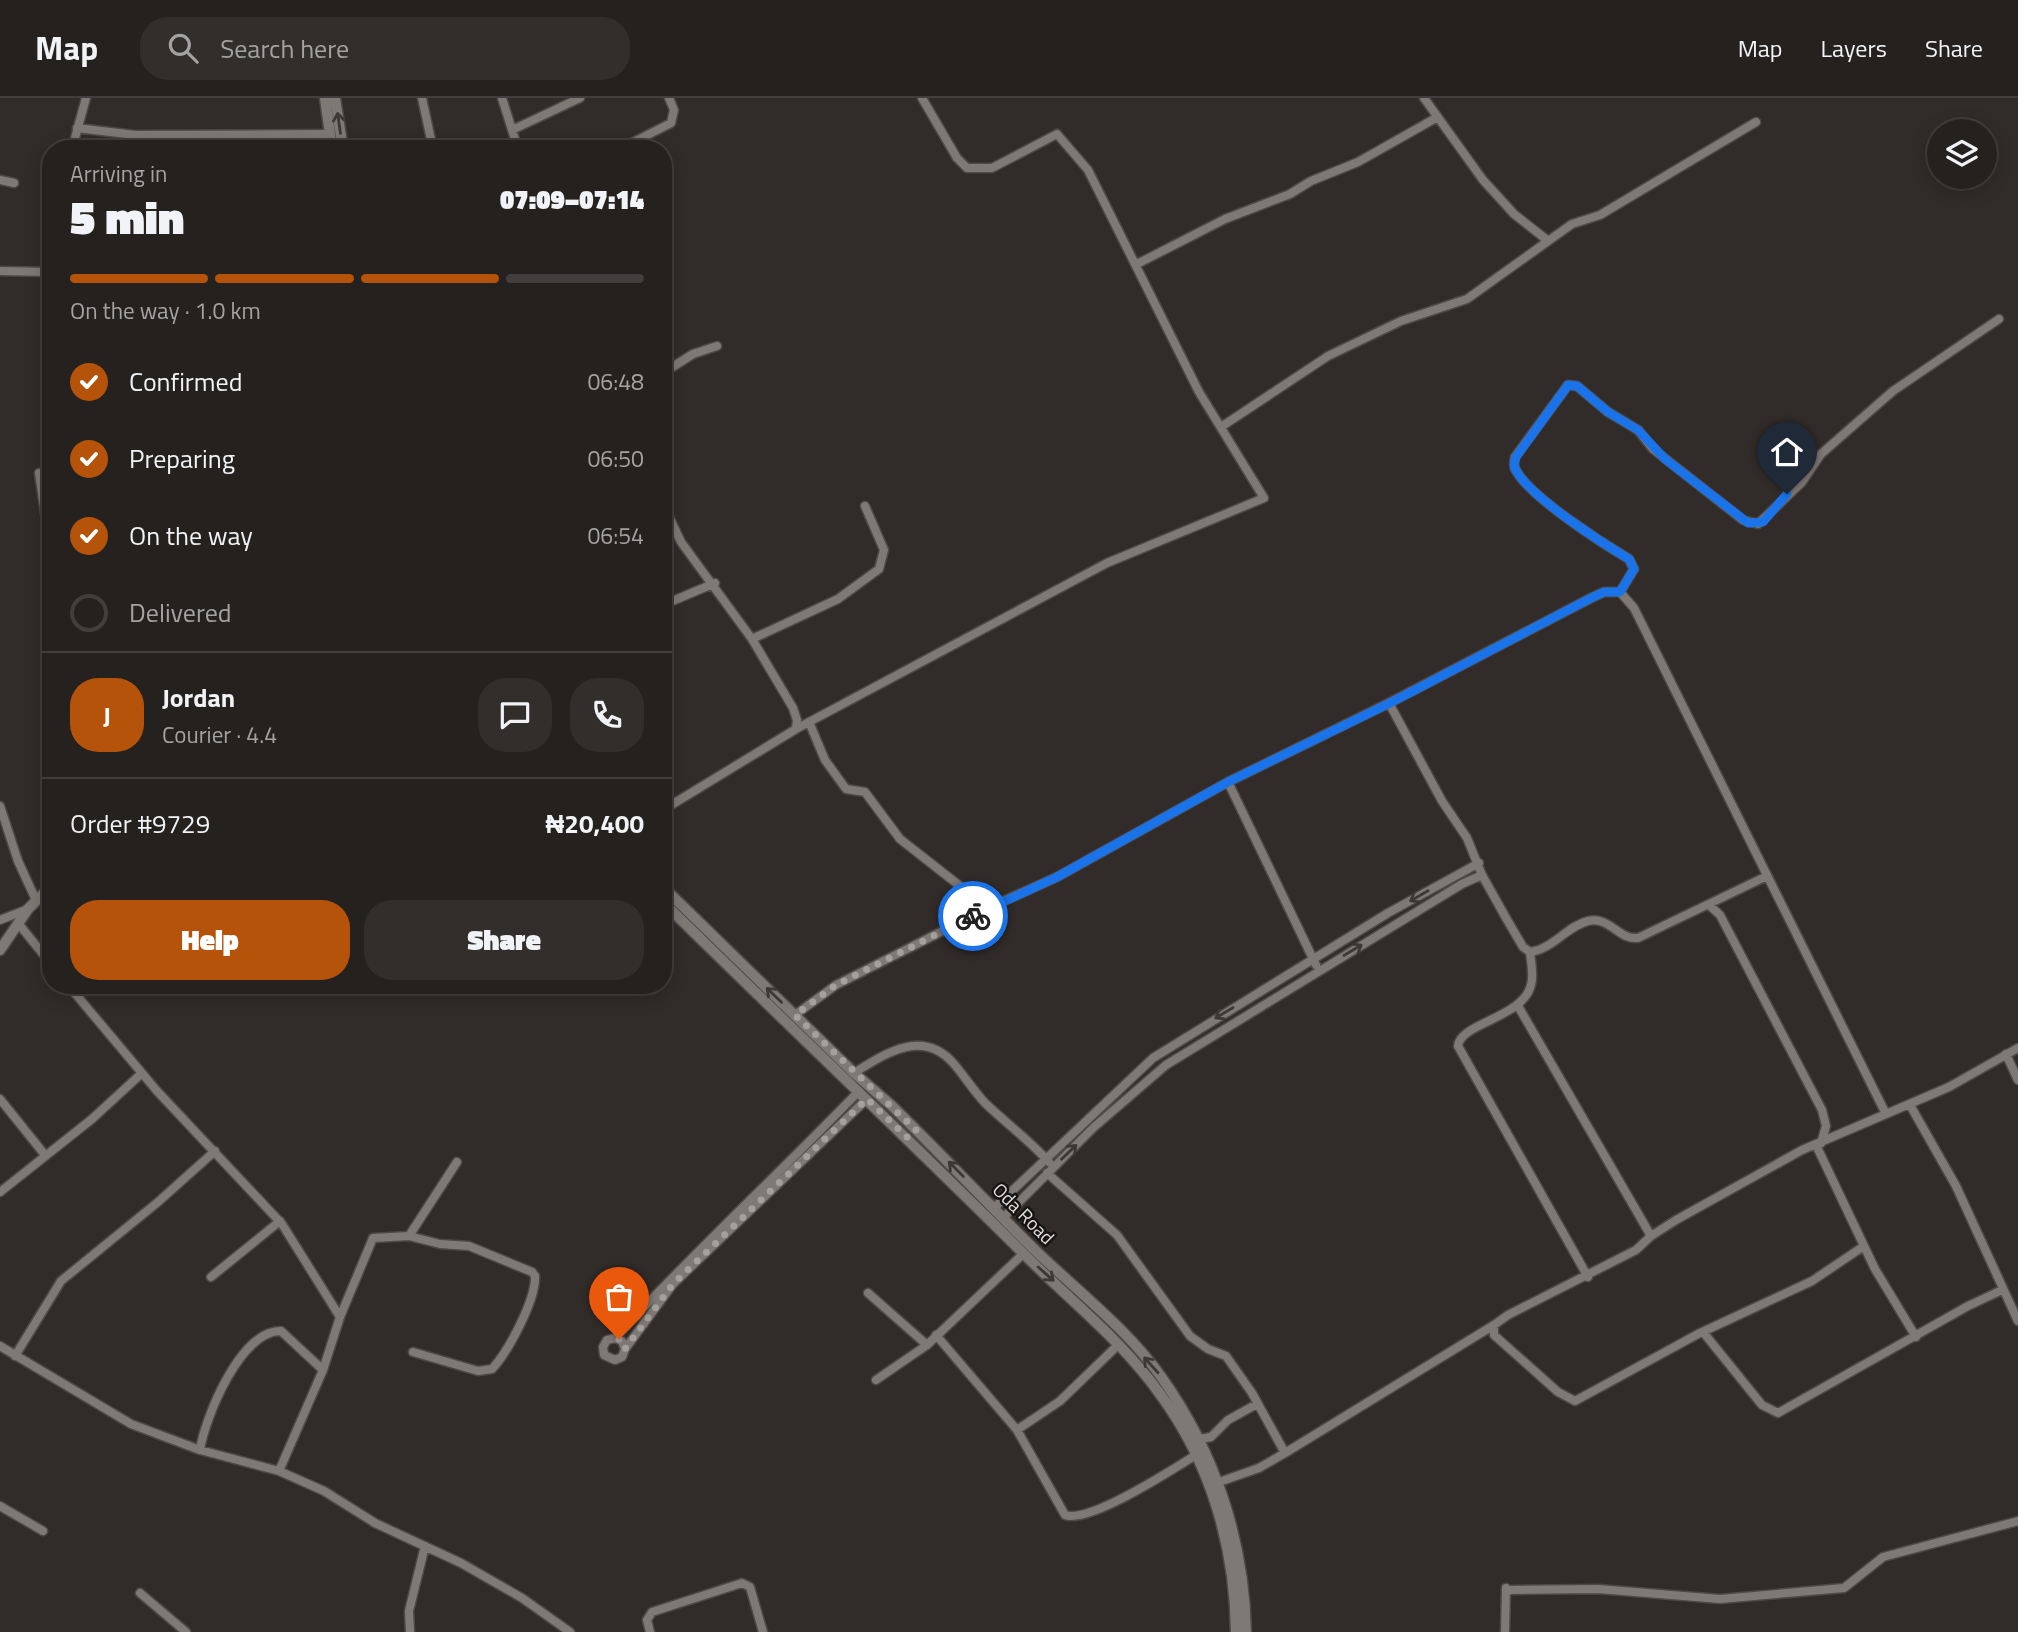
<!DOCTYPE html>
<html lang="en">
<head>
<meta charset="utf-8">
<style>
	body { margin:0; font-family:"Titillium Web",sans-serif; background:#312e2c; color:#f1f3f6; height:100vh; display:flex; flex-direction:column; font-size:26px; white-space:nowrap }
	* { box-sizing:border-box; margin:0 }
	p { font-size:23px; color:#a3a3a4 }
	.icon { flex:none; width:38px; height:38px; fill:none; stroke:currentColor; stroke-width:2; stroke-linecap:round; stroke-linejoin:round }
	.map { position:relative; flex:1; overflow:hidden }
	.panel { position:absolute; left:42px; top:42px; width:630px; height:854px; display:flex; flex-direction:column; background:#25211f; border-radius:28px; box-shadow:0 4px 18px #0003,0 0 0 2px #423e3d }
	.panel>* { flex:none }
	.controls { position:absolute; left:1927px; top:21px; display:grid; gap:14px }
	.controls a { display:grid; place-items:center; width:70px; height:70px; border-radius:50%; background:#25211f; box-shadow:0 4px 18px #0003,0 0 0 2px #423e3d; font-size:35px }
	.pin { position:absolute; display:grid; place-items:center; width:60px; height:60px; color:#fff; margin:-72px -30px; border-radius:50% 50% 50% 0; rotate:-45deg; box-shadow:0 0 7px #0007 }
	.pin .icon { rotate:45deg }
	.courier { position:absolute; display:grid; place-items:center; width:70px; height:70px; margin:-35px; border:5px solid #1a73e8; border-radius:50%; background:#fff; color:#222; box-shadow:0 2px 9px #0007 }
	.head em { font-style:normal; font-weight:800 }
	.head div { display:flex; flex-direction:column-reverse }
	.head { display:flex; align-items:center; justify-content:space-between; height:119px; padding:0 28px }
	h1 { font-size:46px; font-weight:800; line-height:52px }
	.bar { display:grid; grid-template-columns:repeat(4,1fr); gap:10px 7px; align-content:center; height:84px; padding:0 28px }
	.bar i { height:9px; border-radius:5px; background:#423e3d }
	.bar .current { background:#b45309 }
	.bar p { grid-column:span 4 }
	.line { display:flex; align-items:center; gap:18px; padding:0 28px; border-top:2px solid #423e3d }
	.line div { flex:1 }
	.round { display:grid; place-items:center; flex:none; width:74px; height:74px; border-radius:28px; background:#312e2c }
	ol { padding:0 28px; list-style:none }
	li { display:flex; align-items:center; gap:21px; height:77px }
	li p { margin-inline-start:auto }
	li .icon { padding:7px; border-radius:50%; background:#b45309; color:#fff; stroke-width:4 }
	li:last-child { color:#a3a3a4 }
	li i { width:38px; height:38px; border:4px solid #423e3d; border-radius:50% }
	.button { display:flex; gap:14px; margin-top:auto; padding:14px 28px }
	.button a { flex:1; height:80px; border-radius:28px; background:#b45309; color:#fff; font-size:28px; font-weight:800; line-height:80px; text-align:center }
	.button a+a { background:#312e2c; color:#f1f3f6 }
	header { display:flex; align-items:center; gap:42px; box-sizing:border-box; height:98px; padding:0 35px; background:#25211f; border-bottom:2px solid #423e3d }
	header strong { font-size:33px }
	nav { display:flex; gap:38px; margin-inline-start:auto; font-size:24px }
	.search { width:490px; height:63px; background:#312e2c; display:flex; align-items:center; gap:18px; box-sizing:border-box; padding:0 24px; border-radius:28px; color:#a3a3a4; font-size:26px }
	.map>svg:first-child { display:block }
</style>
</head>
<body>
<header>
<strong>Map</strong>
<div class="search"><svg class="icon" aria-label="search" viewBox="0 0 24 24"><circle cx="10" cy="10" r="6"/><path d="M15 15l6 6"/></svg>Search here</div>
<nav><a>Map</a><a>Layers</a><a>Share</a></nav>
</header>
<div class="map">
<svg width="2018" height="1534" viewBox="0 0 2018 1534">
	<rect width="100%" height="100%" fill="#312c29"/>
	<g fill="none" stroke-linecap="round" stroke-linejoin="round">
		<defs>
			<path id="minor" d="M422 0 433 51
				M502 0 518 51
				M1424 0 1483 82 1514 116 1547 142
				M77 30 135 37 329 36
				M512 32 580 0
				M72 51 86 0
				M620 51 671 25 674 12 669 0
				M0 82 14 85
				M1137 166 1225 121 1290 96 1311 83 1358 64 1436 20
				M0 173 51 174
				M663 275 693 256 717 248
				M1221 329 1328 258 1401 223 1467 201 1572 126 1600 117 1756 24
				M39 375 51 455
				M663 406 681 444 752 541 793 610 797 622 796 631
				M1620 494 1634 471 1629 461C1602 445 1532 400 1517 374 1513 369 1514 365 1515 359L1568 287 1577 288 1608 314 1638 332 1653 351 1743 422 1758 426 1802 384 1821 356 1893 293 1999 221
				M663 507 715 485
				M752 541 838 501 879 471 884 452 865 408
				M1389 605 1442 703 1467 740 1482 777 1506 820 1523 849 1530 854C1531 864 1534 877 1531 887 1523 920 1460 925 1458 948L1588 1179
				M809 624 825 662 846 691 865 694 900 741 988 810
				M1228 684 1316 867
				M0 708 18 763 36 802
				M663 712 796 631 1107 465 1264 400 1199 294 1088 72 1057 36 992 70H967L957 60 922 0
				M1709 807 1720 817 1822 1012 1826 1028 1821 1045
				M0 822 28 811
				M18 825 51 866
				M1530 854C1553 851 1567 828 1588 823 1610 818 1618 842 1638 840L1767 778
				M68 887 157 993 282 1126 340 1219
				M1518 908 1651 1138
				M795 917 836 887 988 810 1057 779 1228 684 1389 605 1591 500 1604 494H1620L1634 510 1886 1016
				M2006 956 2018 982
				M854 975C886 955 923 930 954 966 965 979 974 993 985 1005 1006 1025 1030 1043 1049 1064
				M0 1001 45 1057
				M1910 1007 1956 1088 2018 1223
				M1816 1047 1875 1171 1916 1239
				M1047 1075 1117 1137 1190 1238 1208 1251 1226 1258 1252 1295 1285 1355
				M0 1094 92 1021 142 975
				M994 1110 1153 960 1388 815 1479 765
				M1004 1119 1093 1030 1166 967 1462 786 1482 777
				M409 1138 457 1064
				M1864 1148 1812 1183 1698 1236 1575 1303 1558 1294 1494 1237V1227L1508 1217 1636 1152 1651 1138 1676 1122 1802 1052 1949 989 2018 950
				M211 1179 280 1123
				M868 1195 927 1247
				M1703 1234 1762 1307 1778 1315 1968 1208 2002 1192
				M936 1237 1017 1332 1065 1417C1089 1426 1172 1372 1196 1357
				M615 1240 622 1243 625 1251 622 1259 615 1262 604 1257 603 1249 607 1242 615 1240C693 1155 779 1076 859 993
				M0 1248 131 1326 200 1352 279 1373 324 1393 375 1425 461 1465 522 1500 570 1534
				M625 1251 673 1186 867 1001
				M15 1258 61 1183 158 1104 215 1053
				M876 1282 927 1247 1023 1156
				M1017 1332 1060 1303 1117 1248
				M1200 1341 1211 1339 1228 1322 1257 1306
				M200 1352C205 1319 241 1232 281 1233L323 1272
				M279 1373 323 1272 340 1219 373 1140 409 1138 440 1146 469 1148 532 1174 535 1178C536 1202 508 1254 492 1271L478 1273 413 1254
				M1219 1384 1259 1370 1285 1355 1494 1227
				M0 1408 43 1433
				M140 1495 186 1534
				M410 1534 409 1513 425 1448
				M650 1534 647 1522 652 1514 742 1485 750 1489 763 1534
				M1505 1534 1506 1490V1495L1510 1492 1598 1491 1720 1501 1844 1490 1883 1459 2018 1423"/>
			<path id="tertiary" d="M325 0 332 51
				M335 0 343 51
				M663 789 854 975 892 1008C941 1056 989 1107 1038 1155 1080 1195 1129 1233 1162 1280 1215 1355 1244 1442 1246 1534
				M663 804C782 921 902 1035 1020 1152 1066 1199 1121 1241 1160 1296 1211 1365 1235 1449 1236 1534
				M0 852 28 811 51 788"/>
		</defs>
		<use href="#minor" stroke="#4d4947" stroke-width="11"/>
		<use href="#tertiary" stroke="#4d4947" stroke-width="13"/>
		<use href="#minor" stroke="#7f7975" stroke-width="8"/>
		<use href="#tertiary" stroke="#7f7975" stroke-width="10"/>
	</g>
	<defs><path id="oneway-shaft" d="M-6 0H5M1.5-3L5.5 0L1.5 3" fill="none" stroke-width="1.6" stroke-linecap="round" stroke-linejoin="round" transform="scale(1.75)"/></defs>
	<g stroke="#3b3836">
		<use href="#oneway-shaft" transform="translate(339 25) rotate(-98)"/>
		<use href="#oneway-shaft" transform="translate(1419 798) rotate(150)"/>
		<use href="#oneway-shaft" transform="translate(1353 852) rotate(-31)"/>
		<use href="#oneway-shaft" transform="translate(774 897) rotate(-136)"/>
		<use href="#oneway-shaft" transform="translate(1224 915) rotate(149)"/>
		<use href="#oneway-shaft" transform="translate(1069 1054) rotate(-44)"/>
		<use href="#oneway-shaft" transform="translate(956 1071) rotate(-135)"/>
		<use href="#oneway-shaft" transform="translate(1046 1176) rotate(42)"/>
		<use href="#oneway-shaft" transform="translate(1151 1267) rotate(-132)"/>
	</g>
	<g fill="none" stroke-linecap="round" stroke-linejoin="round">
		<path stroke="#a4a09e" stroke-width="7" stroke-dasharray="0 12.6" d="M619 1241 625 1251 673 1186 867 1001 908 1040 916 1032 795 917 836 887 973 818"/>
		<path stroke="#1a73e8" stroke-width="9" d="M973 818 1057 779 1228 684 1390 605 1591 500 1604 494H1620L1634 471 1629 461C1602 445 1532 400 1517 374 1513 369 1514 365 1516 359L1568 287 1577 288 1608 314 1638 332 1665 361 1748 425 1763 424 1787 396"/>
	</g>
	<g text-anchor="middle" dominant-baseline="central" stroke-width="5" stroke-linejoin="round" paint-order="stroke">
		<g font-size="19" fill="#e2dedd" stroke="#171514">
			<text transform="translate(1024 1115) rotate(45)">Oda Road</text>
		</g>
	</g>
</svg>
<div class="controls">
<a><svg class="icon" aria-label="layers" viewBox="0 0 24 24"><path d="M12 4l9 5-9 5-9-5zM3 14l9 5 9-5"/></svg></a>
</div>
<div class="pin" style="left:619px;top:1241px;background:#ea580c"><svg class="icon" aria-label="bag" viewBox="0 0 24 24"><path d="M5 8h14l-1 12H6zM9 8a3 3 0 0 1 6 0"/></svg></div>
<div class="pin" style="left:1787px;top:396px;background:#1f2937"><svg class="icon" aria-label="home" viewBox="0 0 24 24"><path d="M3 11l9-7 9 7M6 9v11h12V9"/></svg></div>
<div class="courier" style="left:973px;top:818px"><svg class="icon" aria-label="bike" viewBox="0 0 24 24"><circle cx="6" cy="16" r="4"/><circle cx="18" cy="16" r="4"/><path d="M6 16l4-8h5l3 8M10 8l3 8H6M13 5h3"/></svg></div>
<section class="panel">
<div class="head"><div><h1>5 min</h1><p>Arriving in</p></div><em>07:09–07:14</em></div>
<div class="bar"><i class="current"></i><i class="current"></i><i class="current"></i><i></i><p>On the way · 1.0 km</p></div>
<ol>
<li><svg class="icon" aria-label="check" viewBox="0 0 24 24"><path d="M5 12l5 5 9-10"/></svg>Confirmed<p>06:48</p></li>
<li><svg class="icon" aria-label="check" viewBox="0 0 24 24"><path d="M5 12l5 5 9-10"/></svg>Preparing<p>06:50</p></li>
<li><svg class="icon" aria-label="check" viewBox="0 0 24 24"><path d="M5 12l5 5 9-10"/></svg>On the way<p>06:54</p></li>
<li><i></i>Delivered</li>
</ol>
<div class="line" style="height:126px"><b class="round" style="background:#b45309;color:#fff">J</b><div><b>Jordan</b><p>Courier · 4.4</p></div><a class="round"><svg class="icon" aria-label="chat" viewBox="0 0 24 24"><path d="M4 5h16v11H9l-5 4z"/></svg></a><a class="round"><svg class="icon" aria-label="phone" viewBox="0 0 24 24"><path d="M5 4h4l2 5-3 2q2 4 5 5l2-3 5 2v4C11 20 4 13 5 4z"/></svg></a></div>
<div class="line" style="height:91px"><div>Order #9729</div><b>₦20,400</b></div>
<div class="button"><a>Help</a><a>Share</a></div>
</section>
</div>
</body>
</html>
